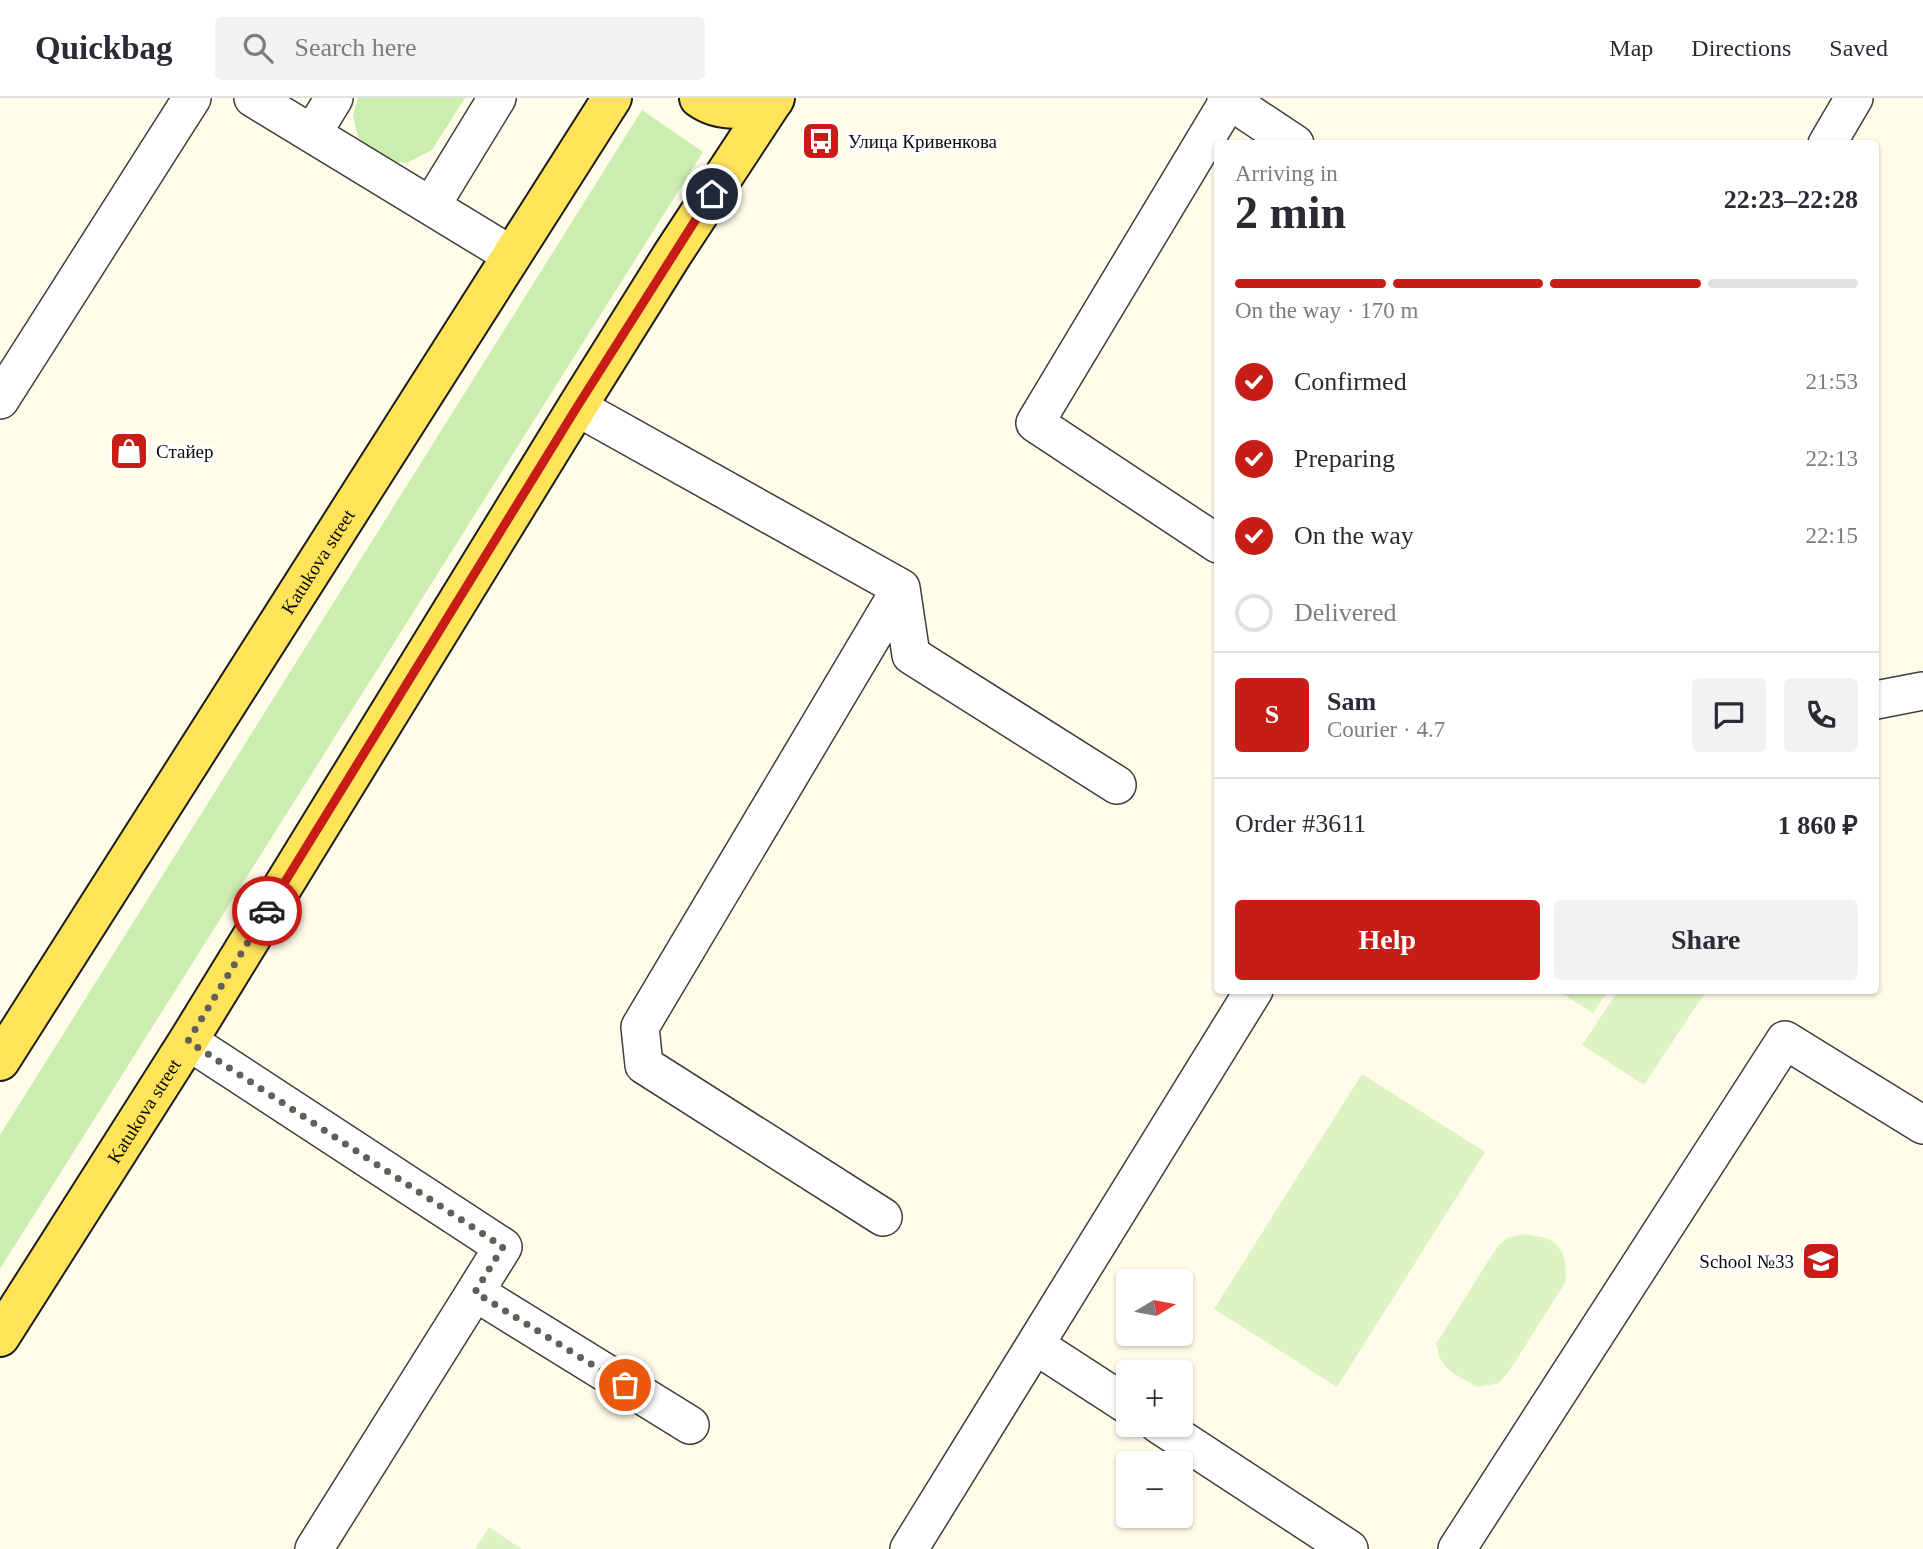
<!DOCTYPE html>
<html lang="en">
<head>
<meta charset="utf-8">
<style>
	body { margin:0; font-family:"Times New Roman",serif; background:#f2f2f3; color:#2b2b33; height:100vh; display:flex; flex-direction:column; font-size:26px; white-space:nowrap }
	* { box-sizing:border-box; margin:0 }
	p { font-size:23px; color:#7c7c81 }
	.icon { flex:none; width:38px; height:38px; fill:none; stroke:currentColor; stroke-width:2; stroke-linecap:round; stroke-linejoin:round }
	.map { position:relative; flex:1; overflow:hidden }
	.side { position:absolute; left:1214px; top:42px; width:665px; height:854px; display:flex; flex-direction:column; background:#fff; border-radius:7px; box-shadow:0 2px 5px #0004 }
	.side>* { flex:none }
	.needle { width:46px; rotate:80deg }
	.controls { position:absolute; left:1116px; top:1171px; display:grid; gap:14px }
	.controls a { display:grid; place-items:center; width:77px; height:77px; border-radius:7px; background:#fff; box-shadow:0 2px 5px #0004; font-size:35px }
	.pin { position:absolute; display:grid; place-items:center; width:60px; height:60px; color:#fff; margin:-30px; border:4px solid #fff; border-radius:50%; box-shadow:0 2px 7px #0007 }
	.courier { position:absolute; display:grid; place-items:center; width:70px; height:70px; margin:-35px; border:5px solid #c81d17; border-radius:50%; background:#fff; color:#222; box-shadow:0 2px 9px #0007 }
	.head em { font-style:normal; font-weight:700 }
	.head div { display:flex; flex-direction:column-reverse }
	.head { display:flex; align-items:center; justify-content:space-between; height:119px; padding:0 21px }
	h1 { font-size:46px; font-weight:700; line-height:52px }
	.bar { display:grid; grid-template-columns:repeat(4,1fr); gap:10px 7px; align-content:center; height:84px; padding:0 21px }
	.bar i { height:9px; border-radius:5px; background:#e1e1e2 }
	.bar .current { background:#c81d17 }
	.bar p { grid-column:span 4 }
	.line { display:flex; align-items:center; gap:18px; padding:0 21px; border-top:2px solid #e1e1e2 }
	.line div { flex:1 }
	.round { display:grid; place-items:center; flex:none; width:74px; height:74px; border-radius:7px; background:#f2f2f3 }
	ol { padding:0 21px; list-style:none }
	li { display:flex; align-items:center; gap:21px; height:77px }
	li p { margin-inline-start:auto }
	li .icon { padding:7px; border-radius:50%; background:#c81d17; color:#fff; stroke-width:4 }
	li:last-child { color:#7c7c81 }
	li i { width:38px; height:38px; border:4px solid #e1e1e2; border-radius:50% }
	.cta { display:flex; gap:14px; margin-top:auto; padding:14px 21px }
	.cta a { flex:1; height:80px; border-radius:7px; background:#c81d17; color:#fff; font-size:28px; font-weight:700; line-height:80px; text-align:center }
	.cta a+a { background:#f2f2f3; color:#2b2b33 }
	header { display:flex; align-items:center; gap:42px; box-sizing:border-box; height:98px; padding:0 35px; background:#fff; border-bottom:2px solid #e1e1e2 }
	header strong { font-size:33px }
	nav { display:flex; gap:38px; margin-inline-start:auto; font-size:24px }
	.search { width:490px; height:63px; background:#f2f2f3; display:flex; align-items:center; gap:18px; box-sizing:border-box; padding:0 24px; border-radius:7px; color:#7c7c81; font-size:26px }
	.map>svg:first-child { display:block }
</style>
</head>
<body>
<header>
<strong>Quickbag</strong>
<div class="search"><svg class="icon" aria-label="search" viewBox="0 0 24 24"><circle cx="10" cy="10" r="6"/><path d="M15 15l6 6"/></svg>Search here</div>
<nav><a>Map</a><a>Directions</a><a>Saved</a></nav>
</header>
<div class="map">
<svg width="1923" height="1451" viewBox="0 0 1923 1451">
	<rect width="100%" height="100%" fill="#fffdea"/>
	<path fill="#cbedb0" d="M358 0H465L432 52 407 65 388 63 372 55 358 39 353 17Z
		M642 12 703 54 0 1171V1037Z"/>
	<path fill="#def3c3" d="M1558 893H1608L1593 915Z
		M1618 893H1706L1644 987 1582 947Z
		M1362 976 1485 1054 1337 1289 1214 1211Z
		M1523 1136C1532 1138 1545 1138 1552 1143 1566 1152 1567 1170 1565 1185L1510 1272 1499 1285 1478 1289C1455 1276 1441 1274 1436 1246L1497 1149 1507 1140Z
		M489 1429 522 1451H475Z"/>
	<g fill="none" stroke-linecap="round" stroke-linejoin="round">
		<defs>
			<path id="minor" d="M253 0 511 157
				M1226 0 1295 46
				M312 36 334 0
				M1827 46 1854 0
				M431 108 497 0
				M0 302 192 0
				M577 309 901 490 911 557 1117 687
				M1218 446 1035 325 1229 2
				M1876 602 1923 593
				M188 943 503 1149 475 1194 690 1327
				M883 1119 644 967 640 929 901 490
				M1035 1247 1129 1308
				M1158 1326 1349 1451
				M314 1451 475 1194
				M909 1451 1254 892
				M1457 1451 1785 942 1923 1027"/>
			<g id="major">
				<path d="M699 0C721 16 750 12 774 2"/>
				<path id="s1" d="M0 963 612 0"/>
				<path id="s2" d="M0 1239 188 943 577 309 672 157 775 0"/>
			</g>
		</defs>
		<use href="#minor" stroke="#3e3e3e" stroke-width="40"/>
		<use href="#major" stroke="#1c1c1c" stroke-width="42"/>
		<use href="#minor" stroke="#fff" stroke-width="37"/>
		<use href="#major" stroke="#ffe45a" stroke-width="38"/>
	</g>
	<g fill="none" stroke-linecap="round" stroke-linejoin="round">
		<path stroke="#606059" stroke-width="7" stroke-dasharray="0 12.6" d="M267 813 188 943 503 1149 475 1194 625 1287"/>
		<path stroke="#c81d17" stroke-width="9" d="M267 813 577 309 712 96"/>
	</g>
	<defs>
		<symbol id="bus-square" viewBox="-11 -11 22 22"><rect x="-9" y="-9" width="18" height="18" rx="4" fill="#c81d17" stroke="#fff"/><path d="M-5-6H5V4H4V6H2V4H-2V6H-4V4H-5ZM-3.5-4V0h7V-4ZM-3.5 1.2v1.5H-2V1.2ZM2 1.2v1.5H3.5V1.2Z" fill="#fff"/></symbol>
		<symbol id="shop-square" viewBox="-11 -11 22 22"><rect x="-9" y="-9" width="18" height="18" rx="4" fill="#c81d17" stroke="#fff"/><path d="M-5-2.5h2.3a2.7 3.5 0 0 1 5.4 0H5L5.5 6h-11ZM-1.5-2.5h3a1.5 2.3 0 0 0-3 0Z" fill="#fff"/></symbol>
		<symbol id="school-square" viewBox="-11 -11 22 22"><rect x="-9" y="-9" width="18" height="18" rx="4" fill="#c81d17" stroke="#fff"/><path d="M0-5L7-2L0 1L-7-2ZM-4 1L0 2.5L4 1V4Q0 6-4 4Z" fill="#fff"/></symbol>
	</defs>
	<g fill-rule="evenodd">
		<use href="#bus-square" x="799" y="21" width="44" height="44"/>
		<use href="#shop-square" x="107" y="331" width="44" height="44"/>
		<use href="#school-square" x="1799" y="1141" width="44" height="44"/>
	</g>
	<g text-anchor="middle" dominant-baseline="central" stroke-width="7" stroke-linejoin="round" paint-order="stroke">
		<g font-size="19" fill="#0b0b0b" stroke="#fff" text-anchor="start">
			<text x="848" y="43">Улица Кривенкова</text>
			<text x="156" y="353">Стайер</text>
			<text x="1794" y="1163" text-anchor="end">School №33</text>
		</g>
		<g font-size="19" fill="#0b0b0b" stroke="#fff">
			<text stroke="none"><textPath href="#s1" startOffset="592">Katukova street</textPath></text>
			<text stroke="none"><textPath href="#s2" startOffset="268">Katukova street</textPath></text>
		</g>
	</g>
</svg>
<div class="controls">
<a><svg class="needle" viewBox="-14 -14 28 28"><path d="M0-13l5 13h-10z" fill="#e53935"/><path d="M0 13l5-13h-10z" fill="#7c7c81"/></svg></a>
<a>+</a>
<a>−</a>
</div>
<div class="pin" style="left:625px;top:1287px;background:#ea580c"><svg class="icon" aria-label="bag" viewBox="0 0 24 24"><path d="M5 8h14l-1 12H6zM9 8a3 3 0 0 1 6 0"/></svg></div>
<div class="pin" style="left:712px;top:96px;background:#1f2937"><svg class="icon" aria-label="home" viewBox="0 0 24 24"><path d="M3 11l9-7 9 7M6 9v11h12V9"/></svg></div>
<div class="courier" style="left:267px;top:813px"><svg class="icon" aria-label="car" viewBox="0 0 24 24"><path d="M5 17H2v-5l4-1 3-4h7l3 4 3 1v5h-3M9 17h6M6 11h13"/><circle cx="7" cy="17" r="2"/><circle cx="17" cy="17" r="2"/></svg></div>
<section class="side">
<div class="head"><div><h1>2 min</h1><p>Arriving in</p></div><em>22:23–22:28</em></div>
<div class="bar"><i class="current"></i><i class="current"></i><i class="current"></i><i></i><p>On the way · 170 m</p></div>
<ol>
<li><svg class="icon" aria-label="check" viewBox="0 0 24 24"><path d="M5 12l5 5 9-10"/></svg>Confirmed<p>21:53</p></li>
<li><svg class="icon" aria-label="check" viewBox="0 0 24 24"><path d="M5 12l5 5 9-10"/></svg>Preparing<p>22:13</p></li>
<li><svg class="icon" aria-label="check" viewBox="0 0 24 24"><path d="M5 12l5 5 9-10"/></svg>On the way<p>22:15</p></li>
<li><i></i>Delivered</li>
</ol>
<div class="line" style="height:126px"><b class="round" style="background:#c81d17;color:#fff">S</b><div><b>Sam</b><p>Courier · 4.7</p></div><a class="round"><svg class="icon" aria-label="chat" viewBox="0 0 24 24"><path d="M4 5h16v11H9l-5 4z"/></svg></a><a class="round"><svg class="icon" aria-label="phone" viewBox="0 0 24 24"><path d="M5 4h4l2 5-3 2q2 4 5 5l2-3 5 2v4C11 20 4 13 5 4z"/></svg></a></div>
<div class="line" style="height:91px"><div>Order #3611</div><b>1 860 ₽</b></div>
<div class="cta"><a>Help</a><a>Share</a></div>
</section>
</div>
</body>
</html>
